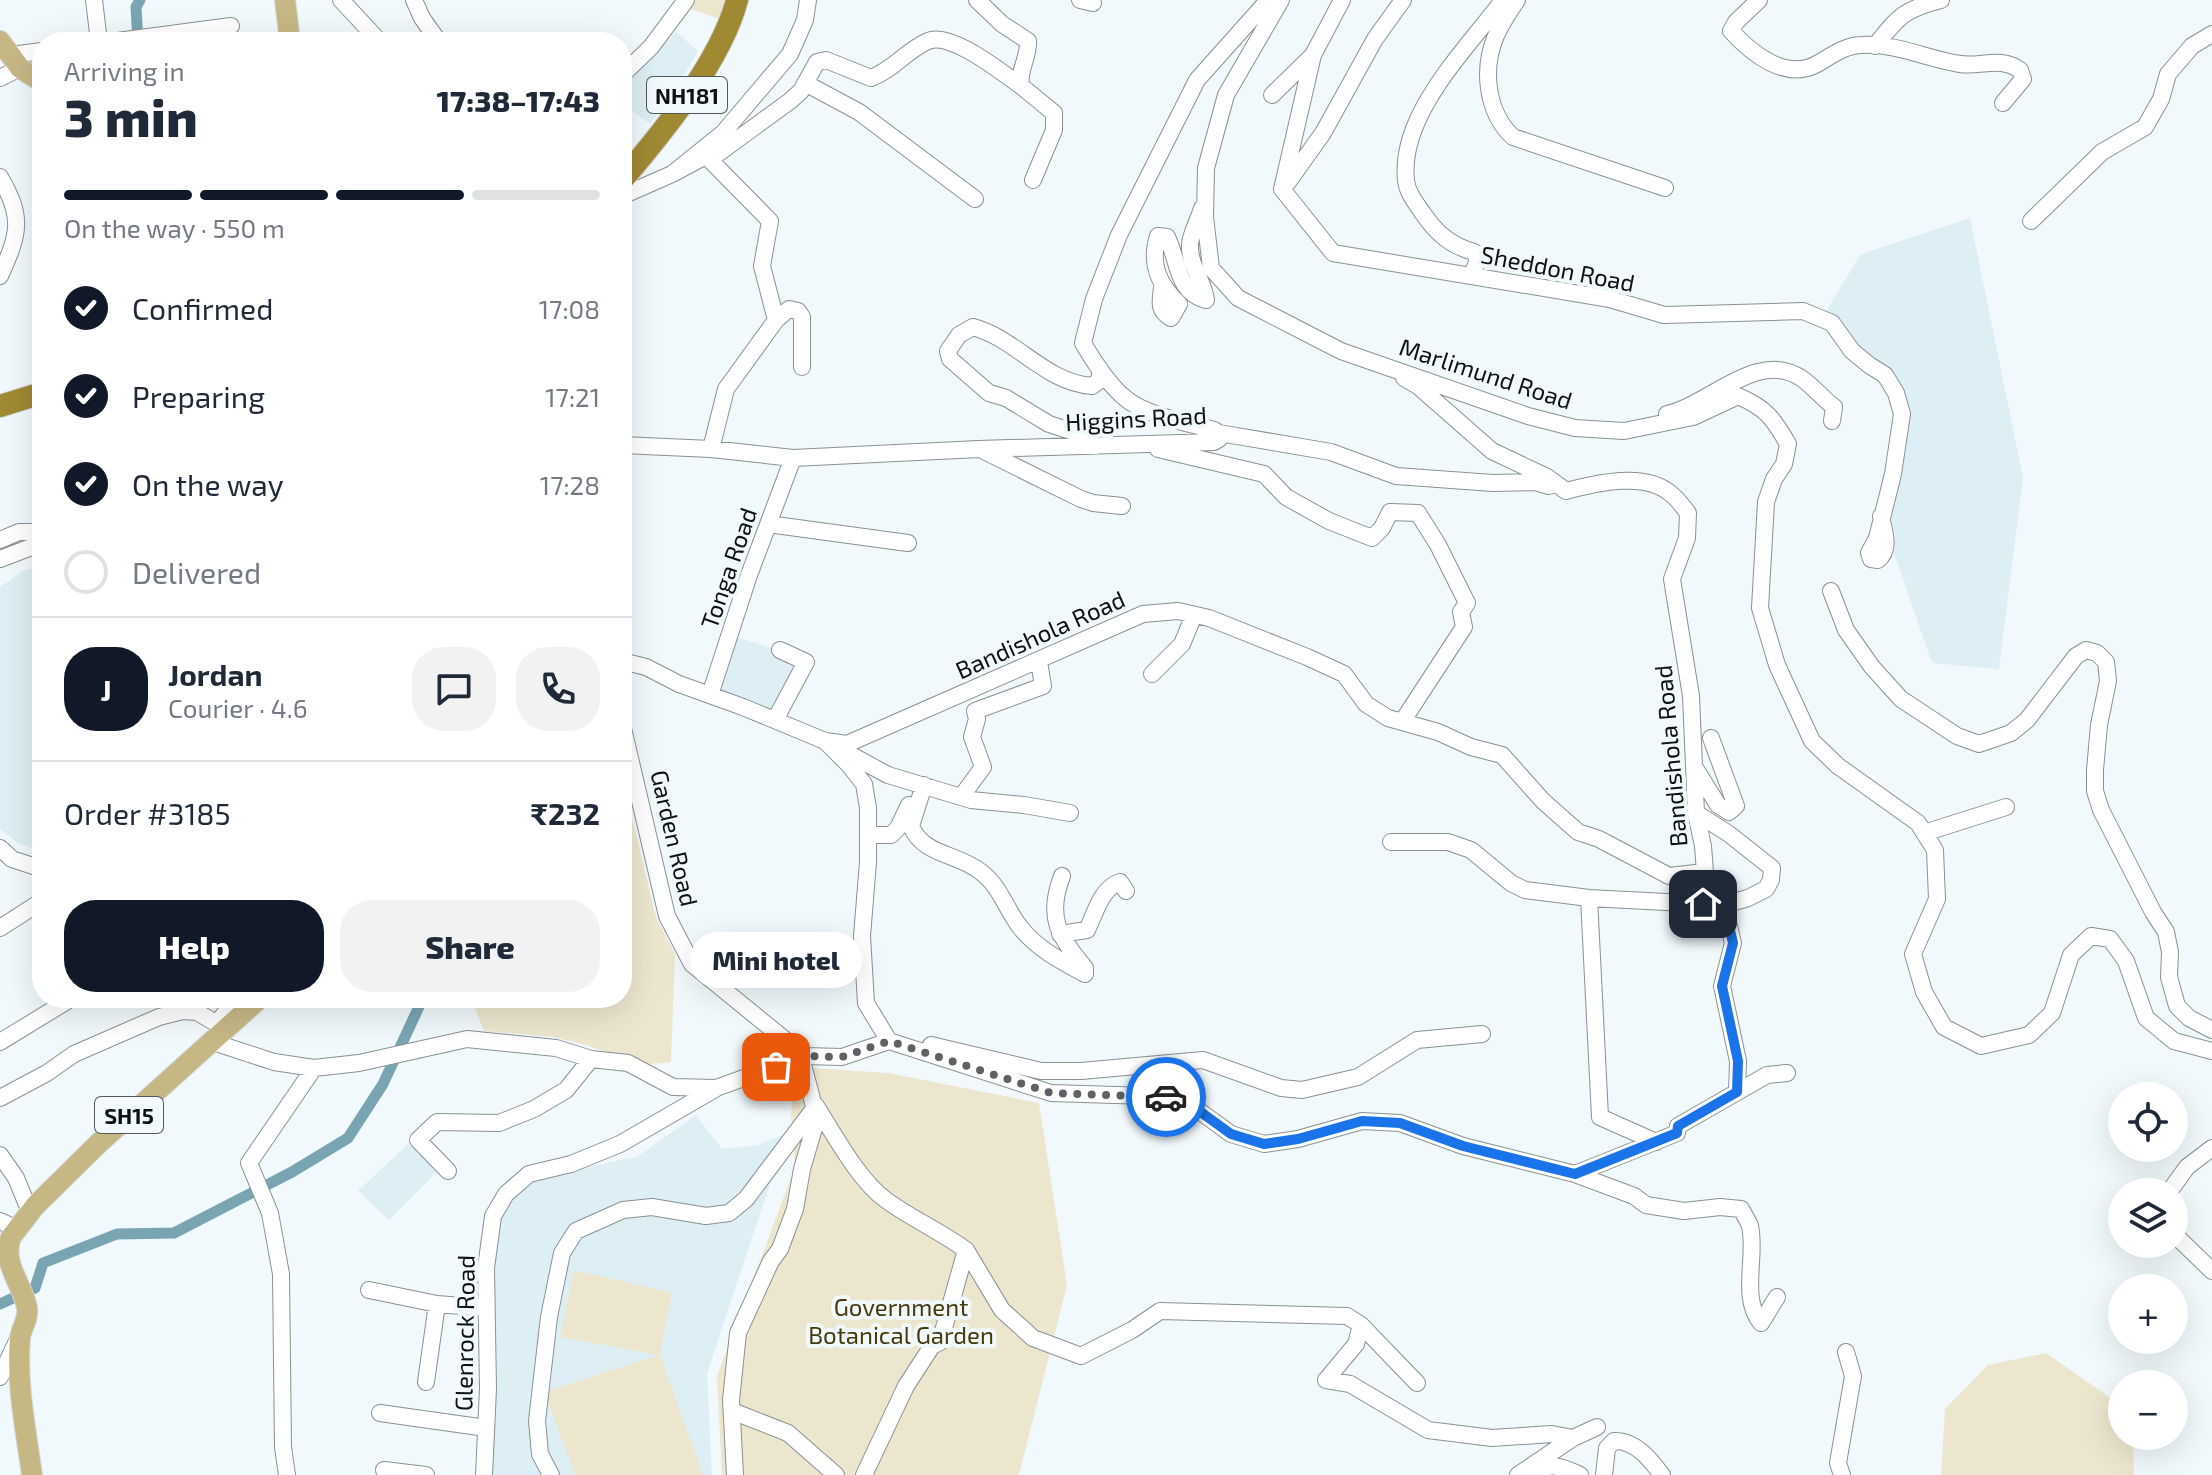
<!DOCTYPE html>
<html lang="en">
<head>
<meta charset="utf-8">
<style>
	body { margin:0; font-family:"Exo 2",sans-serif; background:#f2f2f3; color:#1f2937; height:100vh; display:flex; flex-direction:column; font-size:30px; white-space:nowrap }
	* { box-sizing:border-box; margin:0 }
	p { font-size:26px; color:#747a83 }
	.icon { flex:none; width:44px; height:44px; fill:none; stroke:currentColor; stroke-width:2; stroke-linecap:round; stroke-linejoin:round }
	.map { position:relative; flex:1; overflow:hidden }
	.sheet { position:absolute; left:32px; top:32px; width:600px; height:976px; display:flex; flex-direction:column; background:#fff; border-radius:32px; box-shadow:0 8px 32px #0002 }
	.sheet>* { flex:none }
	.fabs { position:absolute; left:2108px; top:1082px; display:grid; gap:16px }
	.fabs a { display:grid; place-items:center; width:80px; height:80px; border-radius:50%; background:#fff; box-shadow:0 8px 32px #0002; font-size:40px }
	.pin { position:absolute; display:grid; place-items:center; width:68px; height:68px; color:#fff; margin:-34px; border-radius:16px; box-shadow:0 4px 12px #0006 }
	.courier { position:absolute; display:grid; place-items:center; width:80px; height:80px; margin:-40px; border:6px solid #1a73e8; border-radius:50%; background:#fff; color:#222; box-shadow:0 2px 10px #0007 }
	.bubble { position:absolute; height:56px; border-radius:28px; background:#fff; box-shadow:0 8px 32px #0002; font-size:26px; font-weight:800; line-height:56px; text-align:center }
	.summary em { font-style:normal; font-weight:800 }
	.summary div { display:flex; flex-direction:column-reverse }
	.summary { display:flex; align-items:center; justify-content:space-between; height:136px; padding:0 32px }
	h1 { font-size:52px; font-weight:800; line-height:60px }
	.bar { display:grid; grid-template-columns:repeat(4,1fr); gap:12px 8px; align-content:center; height:96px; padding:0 32px }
	.bar i { height:10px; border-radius:6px; background:#e0e1e3 }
	.bar .current { background:#111827 }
	.bar p { grid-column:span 4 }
	.line { display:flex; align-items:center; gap:20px; padding:0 32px; border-top:2px solid #e0e1e3 }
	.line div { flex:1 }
	.round { display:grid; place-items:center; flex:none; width:84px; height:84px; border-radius:32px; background:#f2f2f3 }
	ol { padding:0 32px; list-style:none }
	li { display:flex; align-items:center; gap:24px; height:88px }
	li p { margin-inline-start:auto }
	li .icon { padding:8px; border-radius:50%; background:#111827; color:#fff; stroke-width:4 }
	li:last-child { color:#747a83 }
	li i { width:44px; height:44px; border:4px solid #e0e1e3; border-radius:50% }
	.cta { display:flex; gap:16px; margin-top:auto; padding:16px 32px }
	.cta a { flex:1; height:92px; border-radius:32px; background:#111827; color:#fff; font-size:32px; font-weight:800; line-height:92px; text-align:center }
	.cta a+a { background:#f2f2f3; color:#1f2937 }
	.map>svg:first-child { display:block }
</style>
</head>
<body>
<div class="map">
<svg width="2212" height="1475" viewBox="0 0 2212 1475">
	<rect width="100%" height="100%" fill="#f1f9fc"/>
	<path fill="#ddeff4" d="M676 32 698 51 675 91 650 124 622 103V87Z
		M1970 218 2023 478 1999 669 1932 663 1894 553 1890 513 1908 406 1892 370 1864 352 1847 335 1836 318 1826 311 1861 254Z
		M42 565V852L18 843 0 829V587L23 571Z
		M737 637 801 658 773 712 718 688Z
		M696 1115 722 1149 758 1145 787 1133 707 1374 712 1475H491L494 1246 505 1199 530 1178 637 1157Z
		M410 1142 438 1171 389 1220 358 1191Z"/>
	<path fill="#ede6cf" d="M695 0H730L726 21 690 9Z
		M622 777 656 917 675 954 671 1062 641 1065 586 1045 553 1037 484 1031 471 998H622Z
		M796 1067 888 1073 1039 1103 1067 1285 1019 1475H722L717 1376 795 1167 791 1114Z
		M574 1270 672 1293 660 1355 703 1475H575L544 1392 658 1355 560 1337Z
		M2046 1353 2122 1406V1436H2133L2134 1475H1941L1945 1409 1988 1365Z"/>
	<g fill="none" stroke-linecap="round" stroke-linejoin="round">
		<path stroke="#79a5b2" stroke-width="11" d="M138 42 136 7 140 0
			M0 1304 35 1288 43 1263 117 1234 174 1233 292 1172 348 1138 383 1084 423 998"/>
		<defs>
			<path id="minor" d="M94 0 99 42
				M341 0 380 42
				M414 0 422 18 439 42
				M977 0 1002 24 1028 41C1029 57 1018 71 1021 86L1054 113V130L1033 180
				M1080 0 1093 3
				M1281 0 1226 95 1206 168 1205 217 1211 268 1238 298 1341 351 1528 416 1575 428 1624 431 1693 417 1738 396C1766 408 1773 418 1788 444L1784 464 1774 479 1766 502 1760 608 1777 665 1812 741 1838 766 1918 823 1935 850 1937 899 1913 954 1924 992 1944 1027 1981 1046 2029 1035 2052 1013 2071 955 2091 936 2110 939 2126 961 2146 1018 2174 1041 2212 1051
				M1342 0 1313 55 1282 189 1333 253 1610 299 1664 315 1803 311 1832 323 1852 351 1869 365 1885 375 1896 393 1902 414 1893 474 1877 538 1869 553 1871 559 1878 560C1891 549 1884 532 1881 516
				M1517 0C1509 12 1500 25 1495 38 1482 71 1487 113 1513 137L1665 188
				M1759 0 1736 22 1731 31C1752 54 1786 81 1817 64 1831 56 1845 45 1862 45 1896 43 1927 59 1960 64 1982 67 2000 56 2020 70L2023 79 2003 103
				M110 42 231 26
				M1875 46C1898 17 1904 9 1941 0
				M11 55 42 51
				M622 75 651 47 686 0
				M0 78 20 68
				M805 83 859 112 975 199
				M1272 95 1312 56
				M707 157 770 221 762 266 776 320
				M672 174 702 158 716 155 790 101 801 91 817 62 826 60 871 78C893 70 907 50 928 41 951 31 1002 73 1021 86
				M0 177C24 218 19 234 0 276
				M1288 182 1323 133 1375 39 1403 0
				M622 196 672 174 723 133 790 54 805 20 808 0
				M2031 221 2102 152 2145 127 2161 99 2168 74 2192 46 2212 34
				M1472 276 1478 259 1474 252C1451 246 1436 233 1422 212 1415 202 1407 192 1406 180 1399 114 1467 49 1503 0
				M1162 288C1160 302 1158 311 1171 318L1179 304C1159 285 1149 264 1158 236L1167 237C1179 261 1176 292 1206 300 1204 281 1189 265 1190 245 1190 234 1199 220 1202 208
				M1667 414C1709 405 1757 349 1801 378 1813 386 1822 398 1834 407L1832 421
				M1219 433 1331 452 1396 476 1493 483 1535 482 1549 486
				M622 445 711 449 793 458 979 449 1214 442 1219 439V433L1214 430C1188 423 1144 415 1125 398 1108 384 1094 362 1083 343L1094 299 1119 235 1197 80 1263 6 1279 0
				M1096 446 1083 435 1049 424 1006 398 989 393 950 359 948 351 959 335 973 327C1017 339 1044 382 1092 386L1100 380V369
				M711 449 726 389 776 320 789 309 798 311 802 317V367
				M1158 449 1264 474 1286 497 1329 521 1372 538 1382 528 1390 512 1418 513 1438 545 1467 603 1461 612 1464 627 1402 722
				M984 451 1081 499 1093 503 1122 506
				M768 524 908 543
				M0 540 19 532H42
				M0 559 42 543
				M1831 591 1846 630 1872 667 1901 699 1957 736 1979 744 2011 733 2027 720 2076 656 2086 650 2097 653 2106 662 2108 681 2099 725 2095 770V791L2101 810 2153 912 2166 932 2170 952 2169 977 2177 1006 2189 1018 2212 1030
				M622 661 646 667 679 684 743 707 825 741 847 744 1143 614 1178 611 1209 618 1307 657 1344 674 1366 704 1388 718 1438 732 1471 747 1502 755 1543 801 1578 832 1599 839 1669 876 1705 872 1703 846 1696 813 1691 696 1672 579 1687 538 1688 513C1683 507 1678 499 1671 494 1646 471 1596 483 1566 491L1547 477 1492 451 1418 386 1404 378
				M1152 674 1182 644 1194 615
				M710 695 749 575 793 458
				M775 720 806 662 780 650
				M622 724 667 916 692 964 800 1052
				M825 741 849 765 864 784 868 808V862L862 936 866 1003 889 1041
				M840 749 888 775 971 800 1024 805 1070 813
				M1695 768 1718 805 1729 812 1736 806 1711 738
				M924 785 911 826C923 856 958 853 981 872 1000 886 1006 909 1020 927 1037 949 1061 961 1085 974
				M961 797 983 767 972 737 977 719 975 711 1043 686 1039 661
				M1924 833 2006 807
				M868 835H891L898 828 909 805
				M1391 842H1448L1471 850 1511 883 1525 890 1589 898 1724 905 1748 898 1766 889 1771 880 1772 868 1729 834 1696 813
				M0 848 12 859 42 869
				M1062 876C1046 918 1059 936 1085 968V973
				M1589 898 1600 1117 1656 1142
				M1724 905 1733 943 1722 986 1738 1061 1737 1092
				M0 928 42 901
				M1060 934 1087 930C1095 914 1101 888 1120 882L1126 891
				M217 1023 234 1002
				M0 1042 72 998
				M213 1042 274 1062 314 1068 359 1063 467 1039 556 1048 591 1059 628 1063 673 1087 716 1088 797 1059
				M931 1045 1041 1071H1081L1203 1060 1281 1088 1302 1090 1358 1077 1417 1040 1482 1034
				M805 1056 842 1057 889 1041 1051 1093 1180 1097 1231 1134 1264 1144 1298 1139 1362 1121 1400 1123 1463 1146 1575 1174 1634 1196 1646 1205 1684 1211 1720 1207 1741 1209C1744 1214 1748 1221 1750 1226 1757 1255 1740 1298 1761 1323L1777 1297
				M0 1098 47 1073 74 1054 159 1017 183 1011 197 1012 226 1029
				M816 1106C834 1134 859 1181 886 1200 912 1219 940 1231 966 1250L940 1342 932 1346 906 1386 864 1475
				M0 1155 16 1178 30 1212
				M448 1171 418 1140 437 1122 499 1123 534 1109 566 1090 591 1059
				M1575 1174 1677 1133 1678 1126 1767 1075 1787 1073
				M2169 1192 2187 1167 2212 1148
				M0 1221 17 1229
				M2174 1234 2212 1271
				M966 1250 1002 1310 1033 1338 1081 1356 1132 1330 1160 1311 1347 1316 1361 1325 1356 1344 1326 1380
				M369 1290 437 1304 486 1308
				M1361 1325 1417 1383
				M0 1377 19 1337
				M1326 1380 1350 1384 1428 1430 1492 1438 1552 1434 1573 1438
				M426 1382 437 1304
				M732 1411 788 1433 836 1475
				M380 1413 486 1428
				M384 1470 426 1475
				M1534 1472C1551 1462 1563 1467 1580 1475
				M287 1475 283 1447 281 1274 270 1213 249 1163 314 1068
				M484 1475 488 1389 486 1268 493 1216 506 1194 529 1174 571 1164 620 1144 715 1089
				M551 1475 540 1454 537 1421 549 1317 562 1253 576 1231 623 1210 652 1207 706 1216 729 1213 746 1199 816 1106
				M735 1475 731 1400 738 1333 771 1261 780 1249 795 1209 802 1169 817 1118 802 1061
				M1518 1475 1573 1438 1597 1427
				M1604 1475 1607 1448 1614 1441C1635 1440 1650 1459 1662 1475
				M1842 1475 1838 1463 1853 1376 1846 1352"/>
			<path id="major" d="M285 0 290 42
				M0 41 20 68 42 82
				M32 1475C26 1431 16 1383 20 1338 21 1329 29 1318 27 1308 23 1284 1 1264 11 1237L35 1206 99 1143 260 998"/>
			<path id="highway" d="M622 180C663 132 721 61 737 0
				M0 406 42 393"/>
		</defs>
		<use href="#minor" stroke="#899193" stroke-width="18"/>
		<use href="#major" stroke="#d4d4d4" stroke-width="22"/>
		<use href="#highway" stroke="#d4d4d4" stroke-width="24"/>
		<use href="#minor" stroke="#fff" stroke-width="16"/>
		<use href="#major" stroke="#c6b885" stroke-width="20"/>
		<use href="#highway" stroke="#a08933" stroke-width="22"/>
	</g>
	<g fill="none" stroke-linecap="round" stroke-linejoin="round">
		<path stroke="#5e6264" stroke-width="8" stroke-dasharray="0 14.4" d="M776 1067 797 1059 802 1061 805 1056 842 1057 889 1041 1051 1093 1166 1097"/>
		<path stroke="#1a73e8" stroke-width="10" d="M1166 1097H1180L1231 1134 1264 1144 1298 1139 1362 1121 1400 1123 1463 1146 1575 1174 1677 1133 1678 1126 1737 1092 1738 1061 1722 986 1733 943 1724 905 1703 904"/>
	</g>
	<g text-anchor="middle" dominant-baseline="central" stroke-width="8" stroke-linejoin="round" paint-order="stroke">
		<g fill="#f1f9fc" stroke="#535758" stroke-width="2">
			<rect x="647" y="77" width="80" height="36" rx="6"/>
			<rect x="95" y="1097" width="68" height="36" rx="6"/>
		</g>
		<g font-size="22" font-weight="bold" fill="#0f1112">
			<text x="687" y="95">NH181</text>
			<text x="129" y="1115">SH15</text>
		</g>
		<g font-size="24" fill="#0f1112" stroke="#f1f9fc">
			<text transform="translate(1558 268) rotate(11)">Sheddon Road</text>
			<text transform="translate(1486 373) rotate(18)">Marlimund Road</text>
			<text transform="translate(1136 418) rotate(-3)">Higgins Road</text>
			<text transform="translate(728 568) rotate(-71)">Tonga Road</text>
			<text transform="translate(1040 634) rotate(-24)">Bandishola Road</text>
			<text transform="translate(1670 756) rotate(-95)">Bandishola Road</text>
			<text transform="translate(675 838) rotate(77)">Garden Road</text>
			<text transform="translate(464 1333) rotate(-89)">Glenrock Road</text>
		</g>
		<g font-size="24" fill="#463a0b" stroke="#f1f9fc">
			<text x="901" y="1306">Government<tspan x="901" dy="28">Botanical Garden</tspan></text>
		</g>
	</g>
</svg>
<div class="fabs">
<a><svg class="icon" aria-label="locate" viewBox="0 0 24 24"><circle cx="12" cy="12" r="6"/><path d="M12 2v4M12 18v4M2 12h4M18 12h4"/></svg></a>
<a><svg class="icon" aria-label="layers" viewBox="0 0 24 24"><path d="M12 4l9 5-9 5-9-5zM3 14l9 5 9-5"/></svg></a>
<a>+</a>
<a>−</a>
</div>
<div class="pin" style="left:776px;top:1067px;background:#ea580c"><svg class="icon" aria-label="bag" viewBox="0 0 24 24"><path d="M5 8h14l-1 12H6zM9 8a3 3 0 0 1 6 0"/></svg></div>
<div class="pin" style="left:1703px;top:904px;background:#1f2937"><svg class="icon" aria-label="home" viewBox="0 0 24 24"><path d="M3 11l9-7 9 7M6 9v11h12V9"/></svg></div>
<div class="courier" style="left:1166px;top:1097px"><svg class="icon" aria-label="car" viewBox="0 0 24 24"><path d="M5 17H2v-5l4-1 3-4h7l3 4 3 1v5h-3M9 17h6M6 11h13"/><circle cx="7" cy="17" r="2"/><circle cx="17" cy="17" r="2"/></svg></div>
<div class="bubble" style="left:690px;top:932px;width:172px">Mini hotel</div>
<section class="sheet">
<div class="summary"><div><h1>3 min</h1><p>Arriving in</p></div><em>17:38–17:43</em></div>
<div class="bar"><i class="current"></i><i class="current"></i><i class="current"></i><i></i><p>On the way · 550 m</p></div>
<ol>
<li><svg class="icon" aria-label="check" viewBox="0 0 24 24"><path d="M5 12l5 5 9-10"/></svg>Confirmed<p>17:08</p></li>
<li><svg class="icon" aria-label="check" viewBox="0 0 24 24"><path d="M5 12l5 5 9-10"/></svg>Preparing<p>17:21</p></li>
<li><svg class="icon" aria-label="check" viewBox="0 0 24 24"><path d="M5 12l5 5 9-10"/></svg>On the way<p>17:28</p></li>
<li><i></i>Delivered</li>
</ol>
<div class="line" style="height:144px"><b class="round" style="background:#111827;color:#fff">J</b><div><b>Jordan</b><p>Courier · 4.6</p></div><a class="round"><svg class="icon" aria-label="chat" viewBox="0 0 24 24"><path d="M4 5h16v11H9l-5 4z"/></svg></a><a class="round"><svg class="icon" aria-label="phone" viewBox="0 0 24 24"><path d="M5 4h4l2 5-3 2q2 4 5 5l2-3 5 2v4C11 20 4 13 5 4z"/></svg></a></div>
<div class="line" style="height:104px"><div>Order #3185</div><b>₹232</b></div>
<div class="cta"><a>Help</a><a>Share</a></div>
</section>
</div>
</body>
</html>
